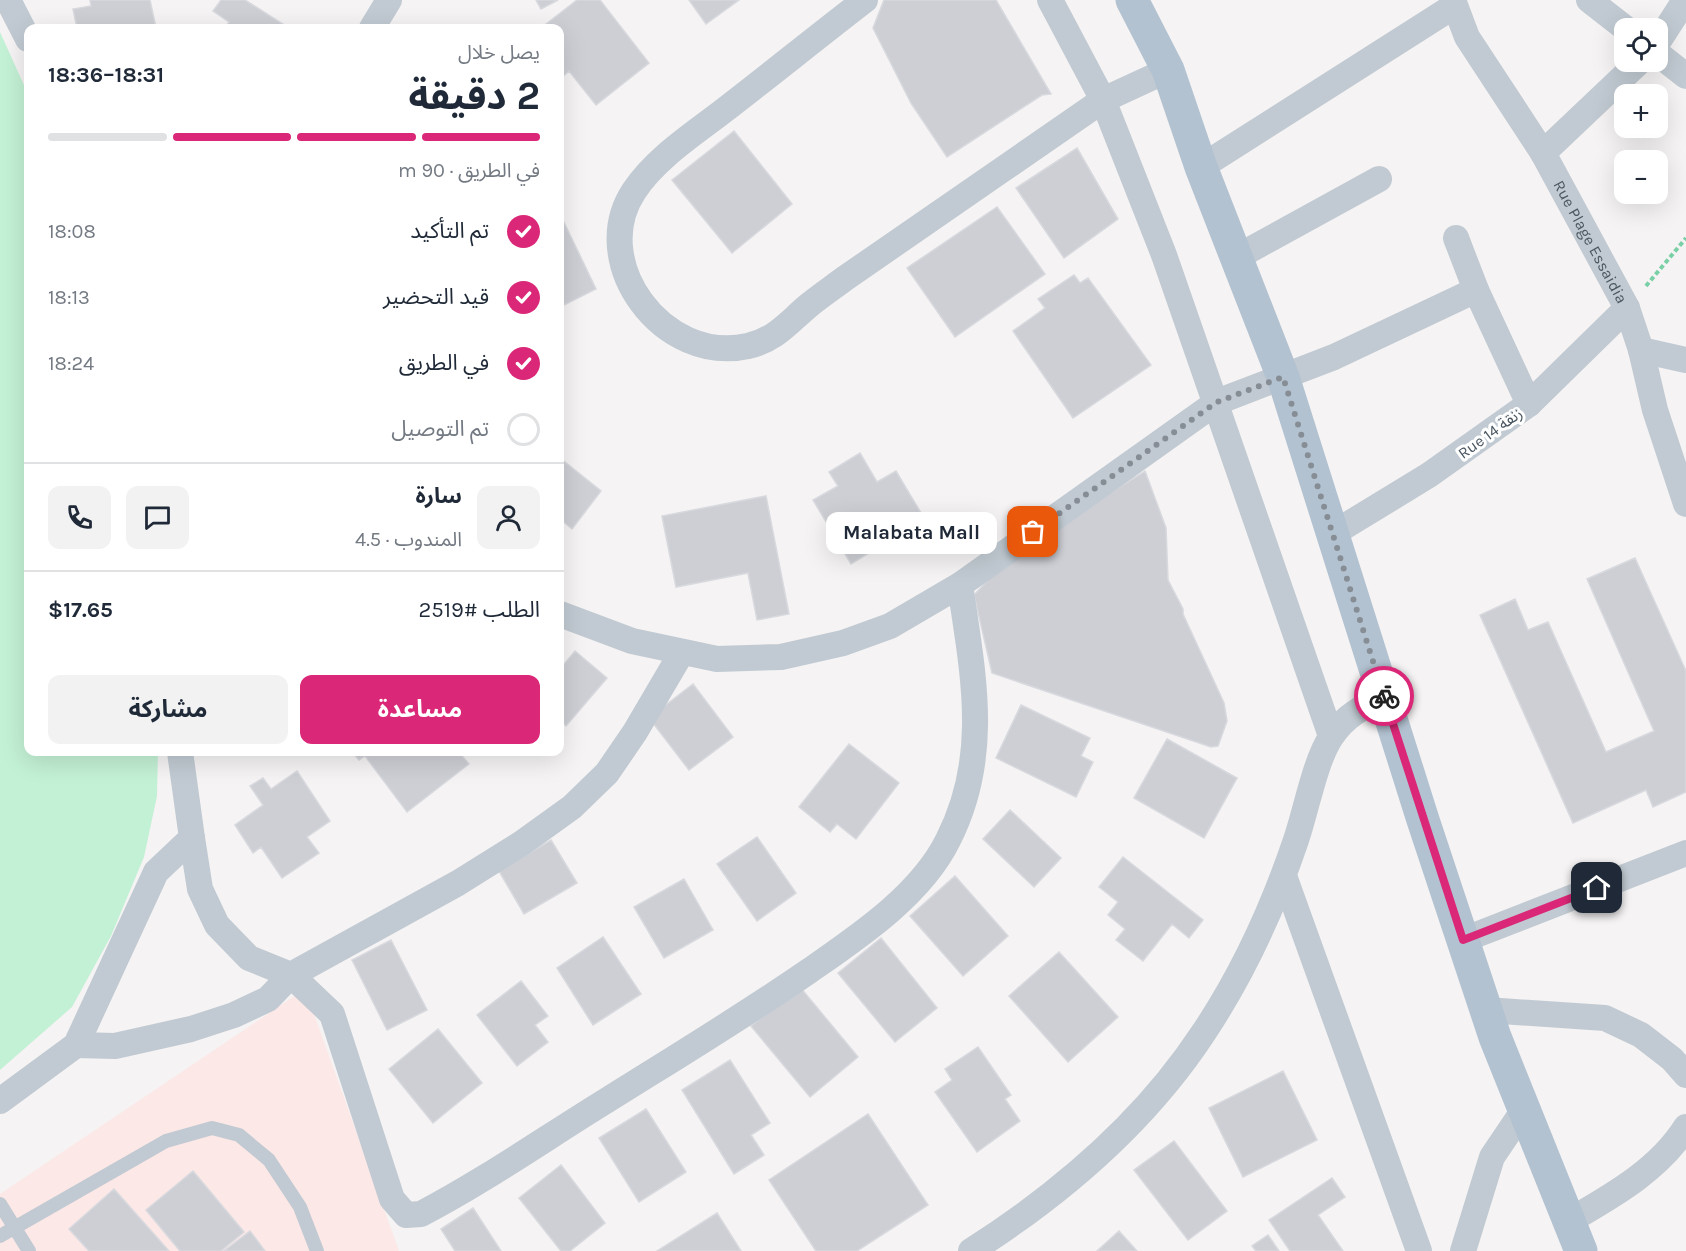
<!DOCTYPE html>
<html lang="ar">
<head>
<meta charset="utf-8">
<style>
	body { margin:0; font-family:Karla,"Noto Sans Arabic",sans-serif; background:#f2f2f3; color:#1f2937; direction:rtl; height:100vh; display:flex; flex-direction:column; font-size:22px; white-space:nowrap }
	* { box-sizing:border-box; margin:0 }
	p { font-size:20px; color:#747a83 }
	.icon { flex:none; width:33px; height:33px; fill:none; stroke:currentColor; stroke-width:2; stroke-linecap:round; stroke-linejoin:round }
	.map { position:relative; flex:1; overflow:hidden; direction:ltr }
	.panel { position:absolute; left:24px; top:24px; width:540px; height:732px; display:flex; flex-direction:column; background:#fff; border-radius:12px; box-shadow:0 6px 24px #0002; direction:rtl }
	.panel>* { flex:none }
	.buttons { position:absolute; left:1614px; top:18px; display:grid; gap:12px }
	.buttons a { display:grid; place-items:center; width:54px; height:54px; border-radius:12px; background:#fff; box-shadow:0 6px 24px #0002; font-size:30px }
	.pin { position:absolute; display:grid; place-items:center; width:51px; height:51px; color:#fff; margin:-26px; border-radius:12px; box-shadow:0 3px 9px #0006 }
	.courier { position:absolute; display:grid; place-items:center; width:60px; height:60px; margin:-30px; border:4px solid #db2777; border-radius:50%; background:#fff; color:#222; box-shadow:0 2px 8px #0007 }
	.bubble { position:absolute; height:42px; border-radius:12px; background:#fff; box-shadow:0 6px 24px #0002; font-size:20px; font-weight:700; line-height:42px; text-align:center; direction:rtl }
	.head em { font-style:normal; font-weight:700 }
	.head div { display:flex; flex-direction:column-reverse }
	.head { display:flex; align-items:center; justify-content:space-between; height:102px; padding:0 24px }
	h1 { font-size:39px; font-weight:700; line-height:45px }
	.bar { display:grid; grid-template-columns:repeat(4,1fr); gap:9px 6px; align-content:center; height:72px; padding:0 24px }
	.bar i { height:8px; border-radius:4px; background:#e0e1e3 }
	.bar .on { background:#db2777 }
	.bar p { grid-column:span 4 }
	.line { display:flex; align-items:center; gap:15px; padding:0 24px; border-top:2px solid #e0e1e3 }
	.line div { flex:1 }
	.round { display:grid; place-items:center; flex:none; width:63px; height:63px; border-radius:12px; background:#f2f2f3 }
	ol { padding:0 24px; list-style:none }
	li { display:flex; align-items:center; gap:18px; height:66px }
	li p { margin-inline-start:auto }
	li .icon { padding:6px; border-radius:50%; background:#db2777; color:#fff; stroke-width:4 }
	li:last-child { color:#747a83 }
	li i { width:33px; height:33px; border:3px solid #e0e1e3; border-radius:50% }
	.button { display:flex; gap:12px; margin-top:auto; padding:12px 24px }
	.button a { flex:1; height:69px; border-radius:12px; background:#db2777; color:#fff; font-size:24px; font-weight:700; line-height:69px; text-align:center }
	.button a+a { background:#f2f2f3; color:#1f2937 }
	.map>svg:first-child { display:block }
</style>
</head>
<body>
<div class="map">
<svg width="1686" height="1251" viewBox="0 0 1686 1251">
	<rect width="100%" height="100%" fill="#f5f3f3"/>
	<path fill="#fce8e6" d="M305 989 399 1251H0V1194Z"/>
	<path fill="#c3f1d5" d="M0 32 28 94V752H158L157 796 144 857 111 936 72 1007 0 1070Z"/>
	<path fill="#cdcfd5" stroke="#d7d9de" stroke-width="1.5" d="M90 0H150L156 28H77L73 9 91 6Z
		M221 0H245L289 28H225L229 22 213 11Z
		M536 0H558L541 9Z
		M577 0H600L649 63 596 105 569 71 561 78 560 75V28H541Z
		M689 0H739L706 24Z
		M884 0H996L1051 94 1042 95 947 157 911 103 873 28Z
		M734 131 792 204 732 253 672 180Z
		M1077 148 1118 219 1064 258 1016 188Z
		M997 207 1045 274 955 337 907 268Z
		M560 214 596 289 560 307Z
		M1074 275 1080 283 1088 278 1151 365 1073 418 1013 331 1045 308 1038 299Z
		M860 453 877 482 896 471 933 533 916 543 908 529 851 564 813 500 838 486 829 472Z
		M560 458 601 491 572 529 560 519Z
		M1145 471 1166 528 1168 580 1183 609V614L1224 703 1227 721 1218 746 1211 747 992 673 974 595 1002 565 1052 529Z
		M766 496 789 614 757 620 748 573 676 587 662 516Z
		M1635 558 1686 671V792L1653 807 1646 790 1573 823 1480 615 1515 599 1528 630 1548 622 1606 752 1654 731 1587 579Z
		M575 651 607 678 566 726 560 720V669Z
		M693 684 733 737 689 770 649 718Z
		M1021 705 1090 738 1081 756 1093 762 1076 797 996 758Z
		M1167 739 1237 778 1204 838 1134 798Z
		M849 744 899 783 856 839 837 824 830 832 799 807Z
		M352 752H459L469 764 407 812 365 756 359 760Z
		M297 771 330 821 307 837 319 853 282 878 261 847 253 853 235 825 263 805 250 786 263 778 271 789Z
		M1010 810 1061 858 1034 887 983 839Z
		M757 837 796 893 757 921 717 864Z
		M551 840 577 883 524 914 499 871Z
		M1123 857 1203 920 1189 938 1172 924 1143 961 1116 940 1125 929 1108 915 1118 902 1099 887Z
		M955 876 1008 936 963 976 910 916Z
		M684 879 713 930 664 958 634 907Z
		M603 937 641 994 593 1025 557 968Z
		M881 938 937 1008 895 1042 838 973Z
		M391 940 427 1010 387 1030 352 960Z
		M1059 952 1118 1017 1068 1062 1009 996Z
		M521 981 548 1016 535 1025 548 1042 517 1066 477 1015Z
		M800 987 858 1057 810 1097 751 1026Z
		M438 1029 482 1083 433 1123 389 1069Z
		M978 1047 1011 1095 1005 1099 1020 1121 977 1152 935 1092 952 1080 945 1069Z
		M730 1060 770 1123 751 1135 764 1155 734 1174 682 1090Z
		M1283 1071 1317 1140 1243 1177 1209 1108Z
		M646 1109 686 1172 639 1202 599 1138Z
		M868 1114 928 1205 857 1251H816L769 1180Z
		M1174 1141 1227 1211 1188 1240 1134 1170Z
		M561 1165 605 1223 570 1251H561L519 1198Z
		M193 1171 244 1232 221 1251H180L146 1210Z
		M1332 1178 1345 1197 1318 1215 1343 1251H1290L1269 1220Z
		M114 1189 169 1251H89L69 1229Z
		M473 1208 501 1251H455L441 1229Z
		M717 1213 741 1251H657Z
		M250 1231 265 1251H224Z
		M1119 1231 1137 1251H1097Z
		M1268 1235 1279 1251H1256L1252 1246Z"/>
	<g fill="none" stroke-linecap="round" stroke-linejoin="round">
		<path stroke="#7ad0a6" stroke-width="4" stroke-dasharray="4.5 3" stroke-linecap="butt" d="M1646 286 1686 238"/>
		<path stroke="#c1cad2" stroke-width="14" d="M0 1204 29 1251
			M0 1236 166 1141 212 1128 239 1135 269 1160 300 1207 317 1251"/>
		<g stroke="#c1cad2" stroke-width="26">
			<path d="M8 0 28 39"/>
			<path d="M865 0C817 37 770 75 722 112 692 135 655 159 634 191 587 262 663 365 748 346 775 340 788 323 808 306 819 297 832 288 844 279L1103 100 1168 70"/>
			<path d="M1050 0 1103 100 1164 255 1331 736"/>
			<path id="s1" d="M1453 0 1467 37 1543 153 1627 308 1641 350 1655 410 1686 504"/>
			<path d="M1589 0 1625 28"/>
			<path d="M372 28 389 0"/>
			<path d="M1658 42 1685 0"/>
			<path d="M1658 54 1686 76"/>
			<path d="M1543 153 1639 62"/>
			<path d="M1201 167 1454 6"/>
			<path d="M1456 238 1476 290 1529 404"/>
			<path d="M1237 257 1379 179"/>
			<path d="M1641 350 1686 360"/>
			<path d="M1334 533 1429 475 1529 404 1627 308"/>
			<path d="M560 614 632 641 717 659 781 657 843 643 890 626 960 585 1217 402 1334 357 1476 290"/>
			<path d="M192 838 200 889 217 925 249 958 291 975 332 1014 392 1199 406 1215 421 1214C486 1180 547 1137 609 1099 676 1057 744 1016 809 971 858 937 921 895 948 840 991 756 973 674 960 585"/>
			<path d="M1284 876 1419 1251"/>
			<path d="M1463 940 1686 853"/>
			<path d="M1486 1010 1605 1018 1641 1035 1672 1059 1686 1075"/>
			<path d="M76 1045 115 1046 191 1029 234 1015 268 999 291 975 458 883 522 843 572 807 607 773 635 732 682 652"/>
			<path d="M0 1101 76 1045 156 872 192 838 180 752"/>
			<path d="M1569 1221C1612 1196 1659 1170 1686 1127"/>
			<path d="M971 1251C1062 1193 1145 1122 1204 1032 1244 972 1273 908 1296 840 1306 811 1315 761 1331 737 1344 717 1363 706 1385 697"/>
			<path d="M1463 1251 1492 1157 1523 1111"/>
		</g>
		<path stroke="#b3c2d1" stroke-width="33" d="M1132 0 1168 70 1201 167 1283 377 1423 820 1495 1037 1581 1251"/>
	</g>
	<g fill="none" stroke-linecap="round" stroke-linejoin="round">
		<path stroke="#868d94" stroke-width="6" stroke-dasharray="0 10.8" d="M1033 532 1217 402 1283 377 1384 696"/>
		<path stroke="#db2777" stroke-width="8" d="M1384 696 1463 940 1597 888"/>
	</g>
	<g text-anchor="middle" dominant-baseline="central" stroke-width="6" stroke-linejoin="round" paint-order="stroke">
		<g font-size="16" fill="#4a5661" stroke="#fff">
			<text stroke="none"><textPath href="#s1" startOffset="279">Rue Plage Essaidia</textPath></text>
			<text transform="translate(1490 433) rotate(-36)">Rue 14 زنقة</text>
		</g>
	</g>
</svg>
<div class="buttons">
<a><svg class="icon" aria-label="locate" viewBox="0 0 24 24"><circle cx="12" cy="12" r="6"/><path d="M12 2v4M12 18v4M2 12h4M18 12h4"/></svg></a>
<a>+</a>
<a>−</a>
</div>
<div class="pin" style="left:1033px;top:532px;background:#ea580c"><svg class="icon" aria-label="bag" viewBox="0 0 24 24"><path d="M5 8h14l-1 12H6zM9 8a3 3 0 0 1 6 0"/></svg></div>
<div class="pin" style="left:1597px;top:888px;background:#1f2937"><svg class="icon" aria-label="home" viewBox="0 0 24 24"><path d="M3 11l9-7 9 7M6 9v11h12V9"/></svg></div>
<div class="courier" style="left:1384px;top:696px"><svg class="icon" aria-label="bike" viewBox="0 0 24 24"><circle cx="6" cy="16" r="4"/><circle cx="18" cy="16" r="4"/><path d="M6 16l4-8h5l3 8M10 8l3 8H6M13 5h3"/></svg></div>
<div class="bubble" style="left:826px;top:512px;width:171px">Malabata Mall</div>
<section class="panel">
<div class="head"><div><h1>2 دقيقة</h1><p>يصل خلال</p></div><em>18:31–18:36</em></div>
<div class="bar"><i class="on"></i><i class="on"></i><i class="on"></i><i></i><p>في الطريق · 90 m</p></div>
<ol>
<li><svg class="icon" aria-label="check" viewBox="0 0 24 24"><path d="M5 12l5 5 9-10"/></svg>تم التأكيد<p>18:08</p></li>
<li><svg class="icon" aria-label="check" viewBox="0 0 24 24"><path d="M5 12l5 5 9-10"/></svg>قيد التحضير<p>18:13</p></li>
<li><svg class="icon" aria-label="check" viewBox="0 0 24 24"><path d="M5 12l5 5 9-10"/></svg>في الطريق<p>18:24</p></li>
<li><i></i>تم التوصيل</li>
</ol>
<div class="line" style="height:108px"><a class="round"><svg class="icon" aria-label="person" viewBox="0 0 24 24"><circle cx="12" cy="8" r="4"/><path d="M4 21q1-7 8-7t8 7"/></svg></a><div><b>سارة</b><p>المندوب · 4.5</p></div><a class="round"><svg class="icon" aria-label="chat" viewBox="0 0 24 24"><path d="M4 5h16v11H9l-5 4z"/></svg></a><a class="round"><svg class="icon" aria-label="phone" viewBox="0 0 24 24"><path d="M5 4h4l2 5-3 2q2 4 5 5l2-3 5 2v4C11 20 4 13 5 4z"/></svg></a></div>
<div class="line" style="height:78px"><div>الطلب #2519</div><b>$17.65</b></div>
<div class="button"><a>مساعدة</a><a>مشاركة</a></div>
</section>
</div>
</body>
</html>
